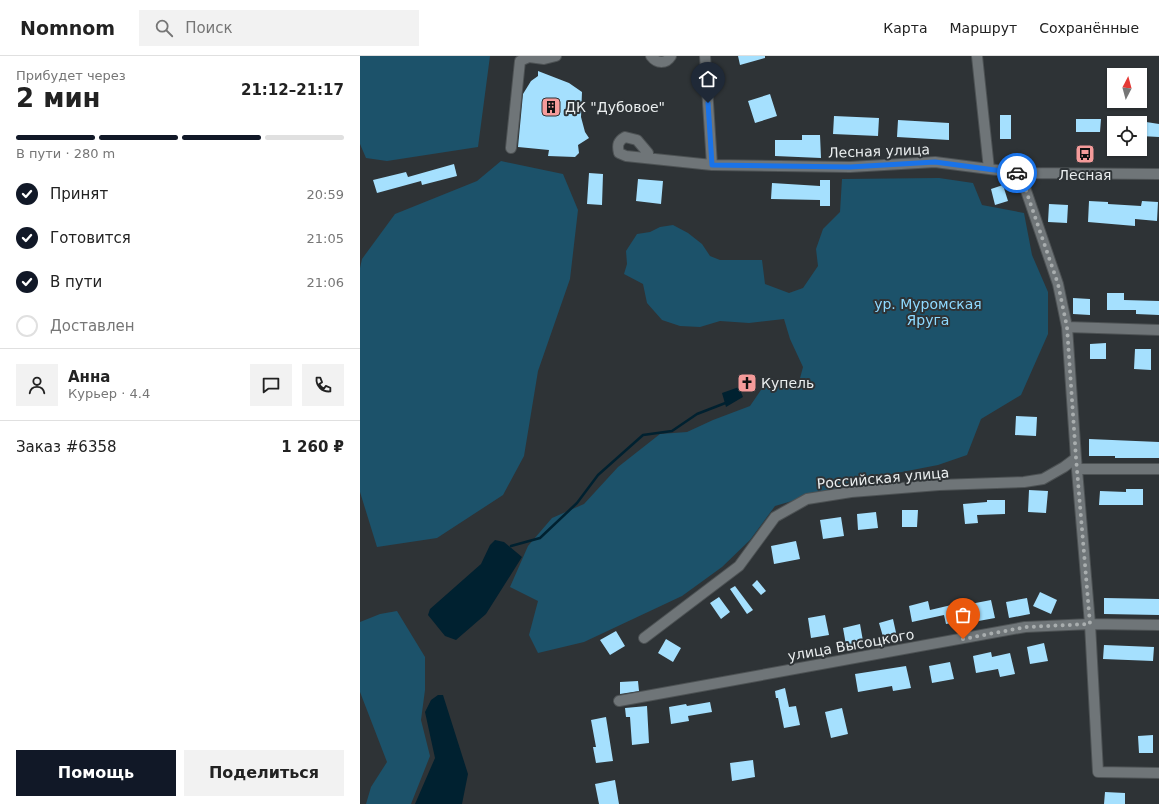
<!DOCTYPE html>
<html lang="ru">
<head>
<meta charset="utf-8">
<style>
	body { margin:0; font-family:"DejaVu Sans",sans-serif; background:#f2f2f2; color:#222; height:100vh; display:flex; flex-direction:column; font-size:15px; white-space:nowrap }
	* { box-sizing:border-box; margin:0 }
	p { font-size:13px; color:#767676 }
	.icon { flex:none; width:22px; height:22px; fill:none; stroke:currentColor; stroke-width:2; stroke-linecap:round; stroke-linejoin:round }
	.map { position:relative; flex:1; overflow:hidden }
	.details { display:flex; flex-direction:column; background:#fff; width:360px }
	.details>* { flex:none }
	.needle { width:26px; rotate:6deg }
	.buttons { position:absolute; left:747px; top:12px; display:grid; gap:8px }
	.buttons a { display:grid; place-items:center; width:40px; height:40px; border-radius:0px; background:#fff; box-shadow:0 1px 3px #0004; font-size:20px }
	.pin { position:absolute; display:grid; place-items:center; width:34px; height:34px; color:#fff; margin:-41px -17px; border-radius:50% 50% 50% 0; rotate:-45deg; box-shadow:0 0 4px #0007 }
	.pin .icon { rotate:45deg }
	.courier { position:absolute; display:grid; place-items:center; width:40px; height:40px; margin:-20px; border:3px solid #1a73e8; border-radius:50%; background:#fff; color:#222; box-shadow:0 1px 5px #0007 }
	.headline em { font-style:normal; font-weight:800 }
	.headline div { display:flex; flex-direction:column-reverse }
	.headline { display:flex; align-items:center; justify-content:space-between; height:68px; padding:0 16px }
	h1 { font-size:26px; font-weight:800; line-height:30px }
	.bar { display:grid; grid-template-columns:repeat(4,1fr); gap:6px 4px; align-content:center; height:48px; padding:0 16px }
	.bar i { height:5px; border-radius:3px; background:#e0e0e0 }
	.bar .current { background:#111827 }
	.bar p { grid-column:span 4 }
	.line { display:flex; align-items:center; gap:10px; padding:0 16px; border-top:1px solid #e0e0e0 }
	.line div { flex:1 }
	.round { display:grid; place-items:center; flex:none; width:42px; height:42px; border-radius:0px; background:#f2f2f2 }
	ol { padding:0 16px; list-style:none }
	li { display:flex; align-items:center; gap:12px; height:44px }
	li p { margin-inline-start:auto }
	li .icon { padding:4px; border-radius:50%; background:#111827; color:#fff; stroke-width:4 }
	li:last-child { color:#767676 }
	li i { width:22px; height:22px; border:2px solid #e0e0e0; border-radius:50% }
	.cta { display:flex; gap:8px; margin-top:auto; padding:8px 16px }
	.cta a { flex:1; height:46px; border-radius:0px; background:#111827; color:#fff; font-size:16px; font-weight:800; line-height:46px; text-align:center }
	.cta a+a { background:#f2f2f2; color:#222 }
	header { display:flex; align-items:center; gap:24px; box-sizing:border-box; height:56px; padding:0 20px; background:#fff; border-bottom:1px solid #e0e0e0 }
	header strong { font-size:19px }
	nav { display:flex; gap:22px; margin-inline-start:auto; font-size:14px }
	.search { width:280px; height:36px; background:#f2f2f2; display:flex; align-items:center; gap:10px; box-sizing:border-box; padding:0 14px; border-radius:0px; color:#767676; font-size:15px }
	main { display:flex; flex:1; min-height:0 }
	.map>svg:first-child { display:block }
</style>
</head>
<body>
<header>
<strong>Nomnom</strong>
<div class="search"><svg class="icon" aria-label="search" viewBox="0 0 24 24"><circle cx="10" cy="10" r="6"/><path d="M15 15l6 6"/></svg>Поиск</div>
<nav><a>Карта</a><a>Маршрут</a><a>Сохранённые</a></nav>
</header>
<main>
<section class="details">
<div class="headline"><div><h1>2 мин</h1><p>Прибудет через</p></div><em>21:12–21:17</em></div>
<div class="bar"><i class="current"></i><i class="current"></i><i class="current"></i><i></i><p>В пути · 280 m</p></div>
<ol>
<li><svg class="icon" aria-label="check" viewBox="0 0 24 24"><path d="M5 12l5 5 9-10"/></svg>Принят<p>20:59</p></li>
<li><svg class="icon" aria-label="check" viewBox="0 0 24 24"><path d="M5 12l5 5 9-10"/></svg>Готовится<p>21:05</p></li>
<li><svg class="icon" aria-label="check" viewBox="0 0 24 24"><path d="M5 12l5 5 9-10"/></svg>В пути<p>21:06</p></li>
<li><i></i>Доставлен</li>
</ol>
<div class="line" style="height:72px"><a class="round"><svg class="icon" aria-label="person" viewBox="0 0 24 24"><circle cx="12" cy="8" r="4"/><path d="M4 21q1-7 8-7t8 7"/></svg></a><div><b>Анна</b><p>Курьер · 4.4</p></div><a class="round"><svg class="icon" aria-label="chat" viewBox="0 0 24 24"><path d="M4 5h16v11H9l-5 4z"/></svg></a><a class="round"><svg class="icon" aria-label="phone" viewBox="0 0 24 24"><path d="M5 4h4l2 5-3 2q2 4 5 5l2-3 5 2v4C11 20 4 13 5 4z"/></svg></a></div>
<div class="line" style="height:52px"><div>Заказ #6358</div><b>1 260 ₽</b></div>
<div class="cta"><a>Помощь</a><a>Поделиться</a></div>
</section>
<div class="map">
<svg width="799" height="748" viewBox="0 0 799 748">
	<rect width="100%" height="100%" fill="#2e3336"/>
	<path fill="#1c526a" d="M0 0H130L118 91 27 105 6 102 0 88Z
		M141 105 203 118 218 154 210 223 178 315 164 400 143 439 77 482 17 491 0 436V212L2 203 35 158 117 125Z
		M579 122 613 127 622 149 664 157 672 199 688 236V278L661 339 621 363 607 399 578 409 511 422 415 450 390 484 362 511 322 540 224 586 178 597 169 579 178 545 150 531 168 490 192 462 224 448 258 411 300 378 327 376 353 364 390 350 403 331 439 326 443 311 430 283 424 263 389 267 360 265 340 271 320 270 302 264 287 247 283 228 264 218 267 208 266 195 277 178 290 176 300 171 313 169 328 177 342 188 350 200 360 204H402L405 228 429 237 443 232 458 210 456 193 463 173 480 156 482 123Z
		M37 555 65 601V634L61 664 70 700 51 748H6L11 731 27 706 0 636V566L20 558Z"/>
	<path fill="#002130" d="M379 331 383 341 366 351 362 337Z
		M135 484 144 486 162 501 126 558 96 584 85 580 68 559 70 553 121 508 130 489Z
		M78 639H83L108 718 102 748H55L75 702 65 656 71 644Z"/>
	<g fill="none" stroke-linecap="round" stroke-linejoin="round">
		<path stroke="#002130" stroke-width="2.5" d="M151 490 180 482 217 447 238 419 283 379 312 375 337 358 368 346"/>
	</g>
	<path fill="#a5e0fe" d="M378 0H405V2L380 9Z
		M178 15 209 27 222 36 221 61 225 76 229 82 218 89 219 97 215 101 188 100 189 94 158 91 163 38 171 25 178 20Z
		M410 38 417 60 395 67 388 45Z
		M640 59H651V83H640Z
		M474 60 519 62 518 80 473 78Z
		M716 63H741L740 76H716Z
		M538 64 589 67V84L537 81Z
		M780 65 799 68V81L780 80Z
		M442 79H460L461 102 415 100V84H442Z
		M94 108 97 120 62 129 61 125 17 137 13 124 46 116 48 121Z
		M229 117 243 118 242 149 227 148Z
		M278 123 303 125 301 148 276 145Z
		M460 124H470V150H460V144L411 143 412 127 460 130Z
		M643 129 648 145 635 149 631 133Z
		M729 145 748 146V148L781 150 782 145 798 146 797 165 775 163V170L728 166Z
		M689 148 708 149 707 167 688 166Z
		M747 237H764V244L799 245V259L776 258V254H747Z
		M713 242 730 243V259L713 258Z
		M746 287V303H730V288Z
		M775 293H791V314L774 313Z
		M656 360 677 361 676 380 655 379Z
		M729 383 799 386V402H755V400H729Z
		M766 433H783V449H739L740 435 766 436Z
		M669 434 688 435 686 457 668 456Z
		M627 444H645V458L617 459 618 467 605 468 603 448 627 446Z
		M542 454H558L557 471H542Z
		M516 456 518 472 498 474 497 458Z
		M481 461 484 480 463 483 460 464Z
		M436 485 440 503 414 508 411 490Z
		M397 524 406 535 401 539 392 529Z
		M375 530 393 554 387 558 370 533Z
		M680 536 697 544 691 558 673 550Z
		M359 541 370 556 361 563 350 547Z
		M667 542 670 558 649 562 646 546Z
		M744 542 799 543V559L744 558Z
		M631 544 635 562 613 566V563L586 568 584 559 552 566 549 550 568 545 570 554 600 547V550Z
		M465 559 469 579 451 582 448 562Z
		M533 563 537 581 524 584 519 567Z
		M500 568 503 585 486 589 483 572Z
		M256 575 265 590 250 599 240 584Z
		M306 583 321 592 313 606 298 597Z
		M684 587 688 605 670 608 667 591Z
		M744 589 794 591 793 605 743 603Z
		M631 596 632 601 650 597 655 618 640 621 638 613 616 617 613 600Z
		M590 606 594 623 572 627 569 610Z
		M546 610 551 632 533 635 532 630 498 636 495 618Z
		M278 625 279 635 260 638V626Z
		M425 632 429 651 436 650 440 669 424 672 418 642H416L415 635Z
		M350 646 352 656 328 660 329 665 311 668 309 651 326 648 327 650Z
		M287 650 289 687 272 689 270 661H266L265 652Z
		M482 652 488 678 471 682 465 656Z
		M246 661 253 705 236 707 233 691H236L231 664Z
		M793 679V697H779L778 680Z
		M393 704 395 721 372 725 370 707Z
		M255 724 259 748H239L235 728Z
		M745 736 765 737V748H744Z"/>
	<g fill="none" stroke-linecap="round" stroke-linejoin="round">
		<defs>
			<path id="street" d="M291 0C297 8 306 8 311 0
				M345 0 352 109
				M617 0 629 113
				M151 92 160 5 169 1 184 3 196 0
				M288 102V97L277 84 265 81C258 85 257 89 259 97L266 100 352 109 490 111 575 106 660 117 799 118
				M660 117 698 228 707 271 716 402 730 568 738 716 799 717
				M707 271 799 274
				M717 413H799
				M284 582 379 510 415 461 447 443 491 436 579 429 664 426 683 423 704 411 716 402
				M259 645 665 571 730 568 799 569"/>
		</defs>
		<use href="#street" stroke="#4d5254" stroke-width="12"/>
		<use href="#street" stroke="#6f7578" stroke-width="10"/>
	</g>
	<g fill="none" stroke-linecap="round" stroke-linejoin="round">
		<path stroke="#a8adae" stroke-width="4" stroke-dasharray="0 7.2" d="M603 583 666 571 730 568 716 402 707 271 698 228 660 117H657"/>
		<path stroke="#1a73e8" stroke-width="5" d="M348 47 352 109 490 111 575 106 657 117"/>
	</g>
	<defs>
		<symbol id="building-square" viewBox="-11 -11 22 22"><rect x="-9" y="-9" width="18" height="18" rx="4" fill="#f59b9a" stroke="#2e3336"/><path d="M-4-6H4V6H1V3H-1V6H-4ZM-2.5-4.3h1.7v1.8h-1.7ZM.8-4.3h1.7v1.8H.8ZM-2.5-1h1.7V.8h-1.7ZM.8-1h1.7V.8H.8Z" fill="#111"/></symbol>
		<symbol id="bus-square" viewBox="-11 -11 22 22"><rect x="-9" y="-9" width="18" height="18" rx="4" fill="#f59b9a" stroke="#2e3336"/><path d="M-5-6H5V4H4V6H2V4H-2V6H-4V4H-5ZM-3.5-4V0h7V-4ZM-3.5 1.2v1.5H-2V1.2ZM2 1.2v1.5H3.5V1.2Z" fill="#111"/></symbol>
		<symbol id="church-square" viewBox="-11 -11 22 22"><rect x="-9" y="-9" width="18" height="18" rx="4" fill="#f59b9a" stroke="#2e3336"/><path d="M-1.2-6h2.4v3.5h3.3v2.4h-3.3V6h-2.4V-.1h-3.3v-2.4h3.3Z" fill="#111"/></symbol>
	</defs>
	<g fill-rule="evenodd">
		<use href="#building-square" x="180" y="40" width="22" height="22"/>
		<use href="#bus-square" x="714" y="87" width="22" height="22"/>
		<use href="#church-square" x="376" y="316" width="22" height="22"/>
	</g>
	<g text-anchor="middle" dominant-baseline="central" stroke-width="4" stroke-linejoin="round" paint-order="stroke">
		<g font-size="14" fill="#eaeeef" stroke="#2e3336" text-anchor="start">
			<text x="205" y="51">ДК "Дубовое"</text>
			<text x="725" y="119" text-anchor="middle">Лесная</text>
			<text x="401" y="327">Купель</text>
		</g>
		<g font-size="14" fill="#eaeeef" stroke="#2e3336">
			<text transform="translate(519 95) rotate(-2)">Лесная улица</text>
			<text transform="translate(523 422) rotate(-5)">Российская улица</text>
			<text transform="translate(491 589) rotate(-10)">улица Высоцкого</text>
		</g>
		<g font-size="14" fill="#8ed9ff" stroke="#2e3336">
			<text x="568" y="248">ур. Муромская<tspan x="568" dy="16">Яруга</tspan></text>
		</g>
	</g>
</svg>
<div class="buttons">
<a><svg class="needle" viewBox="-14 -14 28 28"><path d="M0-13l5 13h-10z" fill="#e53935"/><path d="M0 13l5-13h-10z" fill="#767676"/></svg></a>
<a><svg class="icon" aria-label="locate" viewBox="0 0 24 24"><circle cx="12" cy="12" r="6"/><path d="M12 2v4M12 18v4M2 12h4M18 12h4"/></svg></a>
</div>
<div class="pin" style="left:603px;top:583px;background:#ea580c"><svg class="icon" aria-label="bag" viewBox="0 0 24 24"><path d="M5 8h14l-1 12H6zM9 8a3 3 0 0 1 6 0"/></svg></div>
<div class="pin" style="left:348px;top:47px;background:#1f2937"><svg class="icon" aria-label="home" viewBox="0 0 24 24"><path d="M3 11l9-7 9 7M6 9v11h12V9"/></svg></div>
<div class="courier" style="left:657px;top:117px"><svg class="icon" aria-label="car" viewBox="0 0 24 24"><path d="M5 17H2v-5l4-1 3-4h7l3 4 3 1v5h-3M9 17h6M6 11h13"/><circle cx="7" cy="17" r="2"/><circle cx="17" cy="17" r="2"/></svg></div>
</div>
</main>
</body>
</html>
